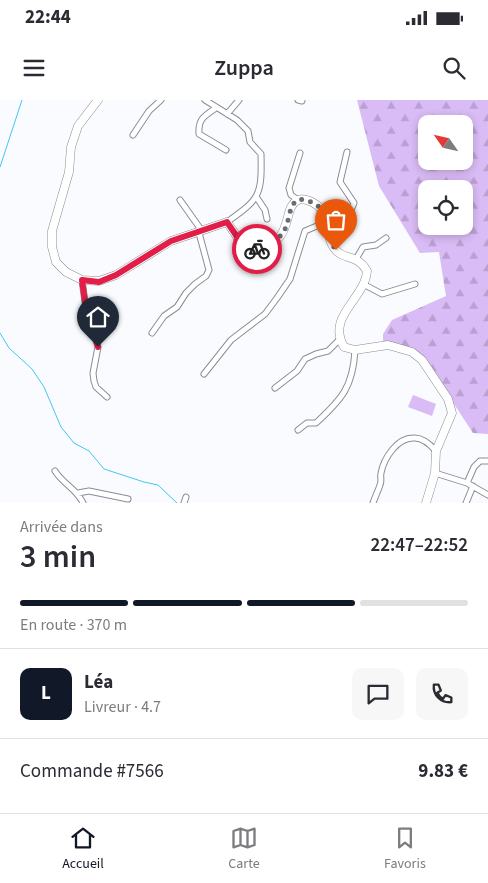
<!DOCTYPE html>
<html lang="fr">
<head>
<meta charset="utf-8">
<style>
	body { margin:0; font-family:"Source Sans 3",sans-serif; background:#f7f7f7; color:#2b2b33; height:100vh; display:flex; flex-direction:column; font-size:19px; white-space:nowrap }
	* { box-sizing:border-box; margin:0 }
	p { font-size:16px; color:#7c7c81 }
	.icon { flex:none; width:28px; height:28px; fill:none; stroke:currentColor; stroke-width:2; stroke-linecap:round; stroke-linejoin:round }
	.map { position:relative; height:403px; overflow:hidden }
	.side { display:flex; flex-direction:column; background:#fff; flex:1 }
	.side>* { flex:none }
	.needle { width:32px; rotate:304deg }
	.fabs { position:absolute; left:418px; top:15px; display:grid; gap:10px }
	.fabs a { display:grid; place-items:center; width:55px; height:55px; border-radius:10px; background:#fff; box-shadow:0 2px 8px #0003; font-size:25px }
	.pin { position:absolute; display:grid; place-items:center; width:42px; height:42px; color:#fff; margin:-51px -21px; border-radius:50% 50% 50% 0; rotate:-45deg; box-shadow:0 0 5px #0007 }
	.pin .icon { rotate:45deg }
	.courier { position:absolute; display:grid; place-items:center; width:50px; height:50px; margin:-25px; border:4px solid #e11d48; border-radius:50%; background:#fff; color:#222; box-shadow:0 1px 6px #0007 }
	.summary em { font-style:normal; font-weight:600 }
	.summary div { display:flex; flex-direction:column-reverse }
	.summary { display:flex; align-items:center; justify-content:space-between; height:85px; padding:0 20px }
	h1 { font-size:32px; font-weight:600; line-height:38px }
	.bar { display:grid; grid-template-columns:repeat(4,1fr); gap:8px 5px; align-content:center; height:60px; padding:0 20px }
	.bar i { height:6px; border-radius:4px; background:#e1e1e2 }
	.bar .active { background:#111827 }
	.bar p { grid-column:span 4 }
	.line { display:flex; align-items:center; gap:12px; padding:0 20px; border-top:1px solid #e1e1e2 }
	.line div { flex:1 }
	.round { display:grid; place-items:center; flex:none; width:52px; height:52px; border-radius:10px; background:#f7f7f7 }
	.status { display:flex; justify-content:space-between; align-items:center; height:35px; padding:0 25px; background:#fff; direction:ltr }
	.status svg { height:14px; fill:currentColor }
	header { display:flex; justify-content:space-between; align-items:center; height:65px; padding:0 20px; background:#fff; font-size:22px; font-weight:600 }
	.tabs { display:flex; justify-content:space-around; align-items:center; height:70px; border-top:1px solid #e1e1e2; background:#fff; font-size:14px; color:#7c7c81 }
	.tabs a { display:grid; justify-items:center; gap:2px }
	.tabs .active { color:#111827 }
	.map>svg:first-child { display:block }
</style>
</head>
<body>
<div class="status"><b>22:44</b><svg viewBox="0 0 49 12"><path d="M0 12V9h3v3zM5 12V6h3v6zM10 12V3h3v9zM15 12V0h3v12zM26 1h20v11H26zM47 4h2v5h-2z"/></svg></div>
<header><svg class="icon" aria-label="menu" viewBox="0 0 24 24"><path d="M4 6h16M4 12h16M4 18h16"/></svg>Zuppa<svg class="icon" aria-label="search" viewBox="0 0 24 24"><circle cx="10" cy="10" r="6"/><path d="M15 15l6 6"/></svg></header>
<div class="map">
<svg width="488" height="403" viewBox="0 0 488 403">
	<defs>
		<pattern id="forest-firs" width="22" height="20" patternUnits="userSpaceOnUse" patternTransform="scale(1.25)"><rect width="22" height="20" fill="#d9bbf5"/><path d="M5 1l3.5 6h-7zM16 11l3.5 6h-7z" fill="#baa0d2"/></pattern>
	</defs>
	<rect width="100%" height="100%" fill="#f9fbff"/>
	<path fill="#d9bbf5" d="M413 295 436 304 432 316 408 307Z"/>
	<path fill="url(#forest-firs)" fill-rule="evenodd" d="M357 0H488V334L473 333 424 258 406 246 383 241V234L392 220 446 196 439 152 420 153 379 86ZM426 24H464V61H426ZM426 89H464V126H426Z"/>
	<g fill="none" stroke-linecap="round" stroke-linejoin="round">
		<path stroke="#43c6f5" stroke-width="1" d="M0 67 22 0
			M0 233 9 248 32 269 44 287 61 327 74 343 89 351 104 369 144 382 158 385 177 403"/>
		<defs>
			<path id="street" d="M205 0 237 20 248 31 250 42 261 54C262 95 260 99 227 122
				M298 0 302 1V0
				M216 8C204 16 198 19 199 34L226 50
				M227 14 239 0
				M133 35 149 11 161 0
				M257 98 265 110 267 119
				M180 100 202 131
				M298 100 291 95 289 88 300 53
				M356 159 363 147 376 145 386 138
				M82 180 85 202 98 247 93 273 94 281 96 287 107 297
				M363 184 382 194 415 184
				M152 233 164 216 177 207 186 193 195 184 206 176 209 170 199 133
				M204 274 231 240 265 214 277 198 290 179 305 131 350 112 354 103 340 82 347 52
				M275 288 297 271 305 259 316 254 328 251 340 239
				M298 330 307 323H316C342 299 353 287 355 250
				M55 371C63 384 77 389 83 403
				M435 373 467 383 488 395
				M467 383 474 367 480 361H488
				M78 393 89 391 128 399
				M184 403 186 397
				M373 403C375 397 378 391 380 385 382 381 380 377 381 373 384 358 397 338 413 338 422 337 430 344 436 351
				M466 403 473 386"/>
			<path id="secondary" d="M98 0 78 26 71 47 69 72 52 131V147L56 162 66 172 82 180 99 181 116 175 171 141 227 122 242 144 253 150C298 142 280 109 298 100 303 98 307 100 312 102 337 116 322 131 334 148 343 161 357 153 367 171 365 199 326 216 344 247L355 250 388 245 412 252 422 260 448 299 452 313 436 351 435 373 426 403"/>
		</defs>
		<use href="#street" stroke="#8a8d92" stroke-width="7"/>
		<use href="#secondary" stroke="#8a8d92" stroke-width="9"/>
		<use href="#street" stroke="#fff" stroke-width="5"/>
		<use href="#secondary" stroke="#fff" stroke-width="8"/>
	</g>
	<g fill="none" stroke-linecap="round" stroke-linejoin="round">
		<path stroke="#6c6d70" stroke-width="5" stroke-dasharray="0 9" d="M257 149C269 147 279 140 285 129 291 118 288 91 311 102 339 116 322 132 336 150"/>
		<path stroke="#e11d48" stroke-width="6" d="M98 247 85 202 82 180 99 182 116 175 171 141 227 122 242 144 253 150 257 149"/>
	</g>
</svg>
<div class="fabs">
<a><svg class="needle" viewBox="-14 -14 28 28"><path d="M0-13l5 13h-10z" fill="#e53935"/><path d="M0 13l5-13h-10z" fill="#7c7c81"/></svg></a>
<a><svg class="icon" aria-label="locate" viewBox="0 0 24 24"><circle cx="12" cy="12" r="6"/><path d="M12 2v4M12 18v4M2 12h4M18 12h4"/></svg></a>
</div>
<div class="pin" style="left:336px;top:150px;background:#ea580c"><svg class="icon" aria-label="bag" viewBox="0 0 24 24"><path d="M5 8h14l-1 12H6zM9 8a3 3 0 0 1 6 0"/></svg></div>
<div class="pin" style="left:98px;top:247px;background:#1f2937"><svg class="icon" aria-label="home" viewBox="0 0 24 24"><path d="M3 11l9-7 9 7M6 9v11h12V9"/></svg></div>
<div class="courier" style="left:257px;top:149px"><svg class="icon" aria-label="bike" viewBox="0 0 24 24"><circle cx="6" cy="16" r="4"/><circle cx="18" cy="16" r="4"/><path d="M6 16l4-8h5l3 8M10 8l3 8H6M13 5h3"/></svg></div>
</div>
<section class="side">
<div class="summary"><div><h1>3 min</h1><p>Arrivée dans</p></div><em>22:47–22:52</em></div>
<div class="bar"><i class="active"></i><i class="active"></i><i class="active"></i><i></i><p>En route · 370 m</p></div>
<div class="line" style="height:90px"><b class="round" style="background:#111827;color:#fff">L</b><div><b>Léa</b><p>Livreur · 4.7</p></div><a class="round"><svg class="icon" aria-label="chat" viewBox="0 0 24 24"><path d="M4 5h16v11H9l-5 4z"/></svg></a><a class="round"><svg class="icon" aria-label="phone" viewBox="0 0 24 24"><path d="M5 4h4l2 5-3 2q2 4 5 5l2-3 5 2v4C11 20 4 13 5 4z"/></svg></a></div>
<div class="line" style="height:65px"><div>Commande #7566</div><b>9.83 €</b></div>
</section>
<nav class="tabs">
<a class="active"><svg class="icon" aria-label="home" viewBox="0 0 24 24"><path d="M3 11l9-7 9 7M6 9v11h12V9"/></svg>Accueil</a>
<a><svg class="icon" aria-label="map" viewBox="0 0 24 24"><path d="M3 6l6-2 6 2 6-2v14l-6 2-6-2-6 2zM9 4v14M15 6v14"/></svg>Carte</a>
<a><svg class="icon" aria-label="saved" viewBox="0 0 24 24"><path d="M7 4h10v16l-5-4-5 4z"/></svg>Favoris</a>
</nav>
</body>
</html>
